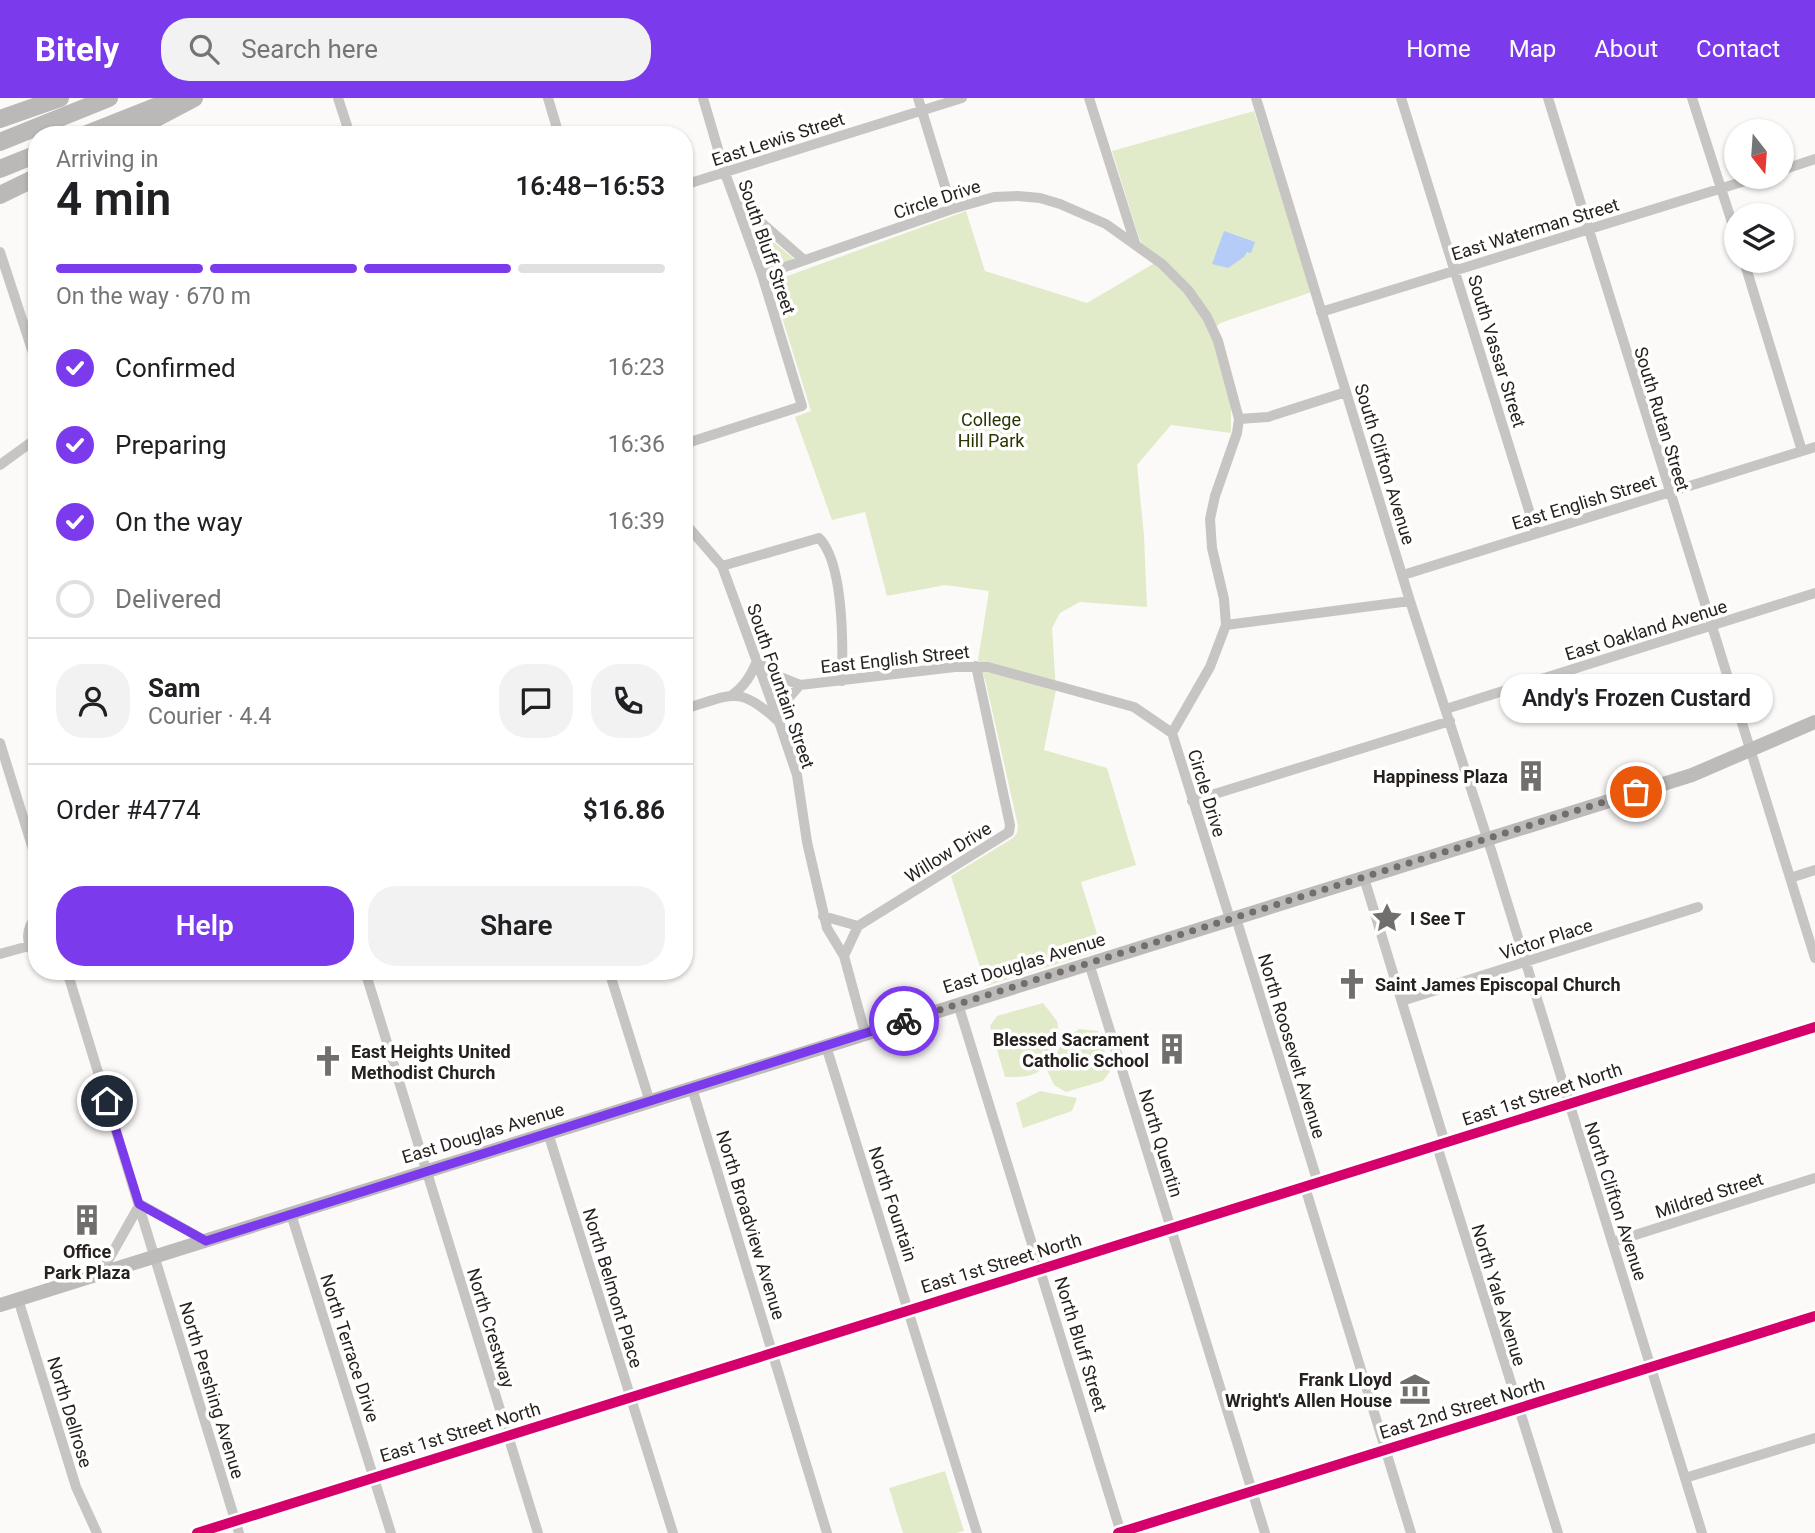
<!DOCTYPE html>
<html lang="en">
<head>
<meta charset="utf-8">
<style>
	body { margin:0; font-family:Roboto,sans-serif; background:#f2f2f2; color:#202124; height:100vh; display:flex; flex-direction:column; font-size:26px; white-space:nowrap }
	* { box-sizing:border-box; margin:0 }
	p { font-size:23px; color:#757577 }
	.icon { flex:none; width:38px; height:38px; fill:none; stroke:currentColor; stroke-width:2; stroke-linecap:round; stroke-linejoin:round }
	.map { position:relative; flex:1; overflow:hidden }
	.sheet { position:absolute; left:28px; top:28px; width:665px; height:854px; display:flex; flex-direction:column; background:#fff; border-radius:28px; box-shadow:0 2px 5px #0004 }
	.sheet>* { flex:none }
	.needle { width:46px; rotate:163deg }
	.buttons { position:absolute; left:1724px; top:21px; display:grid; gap:14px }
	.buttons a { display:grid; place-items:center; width:70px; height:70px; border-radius:50%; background:#fff; box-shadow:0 2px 5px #0004; font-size:35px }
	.pin { position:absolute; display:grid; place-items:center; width:60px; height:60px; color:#fff; margin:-30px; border:4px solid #fff; border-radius:50%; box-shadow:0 2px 7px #0007 }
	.courier { position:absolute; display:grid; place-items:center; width:70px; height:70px; margin:-35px; border:5px solid #7c3aed; border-radius:50%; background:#fff; color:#222; box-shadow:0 2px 9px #0007 }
	.bubble { position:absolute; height:49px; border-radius:24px; background:#fff; box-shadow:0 2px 5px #0004; font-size:23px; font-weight:600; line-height:49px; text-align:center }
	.headline em { font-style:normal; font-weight:600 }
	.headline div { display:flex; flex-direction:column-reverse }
	.headline { display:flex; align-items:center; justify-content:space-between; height:119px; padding:0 28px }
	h1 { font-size:46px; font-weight:600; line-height:52px }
	.bar { display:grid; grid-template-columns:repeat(4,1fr); gap:10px 7px; align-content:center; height:84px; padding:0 28px }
	.bar i { height:9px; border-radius:5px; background:#e0e0e0 }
	.bar .active { background:#7c3aed }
	.bar p { grid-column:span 4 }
	.line { display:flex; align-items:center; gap:18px; padding:0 28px; border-top:2px solid #e0e0e0 }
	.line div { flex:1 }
	.round { display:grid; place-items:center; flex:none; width:74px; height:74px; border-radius:28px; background:#f2f2f2 }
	ol { padding:0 28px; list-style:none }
	li { display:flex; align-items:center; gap:21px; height:77px }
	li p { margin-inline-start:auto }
	li .icon { padding:7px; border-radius:50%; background:#7c3aed; color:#fff; stroke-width:4 }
	li:last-child { color:#757577 }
	li i { width:38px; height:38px; border:4px solid #e0e0e0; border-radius:50% }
	.button { display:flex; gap:14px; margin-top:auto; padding:14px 28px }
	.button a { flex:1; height:80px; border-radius:28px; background:#7c3aed; color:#fff; font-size:28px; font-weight:600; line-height:80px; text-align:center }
	.button a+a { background:#f2f2f2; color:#202124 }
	header { display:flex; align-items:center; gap:42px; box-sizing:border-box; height:98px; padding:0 35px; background:#7c3aed; color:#fff }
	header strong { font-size:33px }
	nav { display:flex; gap:38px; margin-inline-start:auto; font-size:24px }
	.search { width:490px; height:63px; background:#f2f2f2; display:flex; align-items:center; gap:18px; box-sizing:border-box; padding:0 24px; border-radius:28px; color:#757577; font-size:26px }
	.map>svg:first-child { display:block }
</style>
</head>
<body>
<header>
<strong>Bitely</strong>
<div class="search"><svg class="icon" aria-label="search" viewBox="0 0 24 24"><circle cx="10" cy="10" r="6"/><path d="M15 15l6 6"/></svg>Search here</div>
<nav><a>Home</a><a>Map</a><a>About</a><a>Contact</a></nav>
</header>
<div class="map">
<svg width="1815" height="1435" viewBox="0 0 1815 1435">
	<rect width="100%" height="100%" fill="#fcfaf9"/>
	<path fill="#e1ebc9" d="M1254 13 1312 194 1220 225 1211 234 1231 304V335L1171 327 1137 367 1144 438 1147 509 1080 504 1060 515 1052 530 1056 592 1044 652 1107 670 1136 767 1081 784 1102 852 986 888 951 778 1013 740 1017 735 1018 728 986 585 978 562 989 493 945 487 887 498 865 414 832 422 795 319 811 313 771 184 966 113 985 173 1087 205 1153 166 1139 140 1112 53Z
		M761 134 764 136 794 161 766 171 757 139Z
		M1043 905 1057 923 1061 944C1044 973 1041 980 1005 979L990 928 997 918Z
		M1079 931 1098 933 1111 972 1103 983 1066 994 1054 987 1047 972 1064 942Z
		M1040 993 1077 1000 1072 1013 1023 1030 1016 1005Z
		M945 1373 964 1433 956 1435H903L889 1390Z"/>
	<path fill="#b4ccf7" d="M1224 133 1255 144 1251 155 1247 154 1244 159 1228 170 1212 166Z"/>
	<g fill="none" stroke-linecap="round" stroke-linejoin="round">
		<path stroke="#c7c5c3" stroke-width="10" d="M338 0 350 37
			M548 0 559 37
			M918 0 952 111
			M1089 0 1135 145
			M1256 0 1410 503 1492 755 1702 1435
			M1401 0 1536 435
			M1548 0 1815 860
			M1692 0 1736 137
			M1782 72 1815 61
			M684 87 962 0
			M738 104 804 162
			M0 154 37 267
			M1744 163 1802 353
			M762 177 952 111 994 99 1018 98 1040 100 1060 106 1106 126 1162 166 1188 192 1207 219 1218 243 1239 321 1237 335 1215 398 1210 421 1212 450 1224 501 1226 527 1210 569 1172 635 1230 821
			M1321 214 1758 79
			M1239 321 1268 319 1346 294
			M684 346 802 308 762 177 725 75 703 0
			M0 367 37 340
			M684 424 722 468 779 624 797 677 807 744 827 830 844 858 865 935
			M722 468 819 440C844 465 843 547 842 583
			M1403 477 1815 349
			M1226 527 1410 503
			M757 563 773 576 800 587
			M732 597C745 588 751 577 757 563
			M684 611C732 597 738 586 778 623
			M1446 611 1815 495
			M779 624 785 604 800 587 955 569H988L1134 609 1172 635
			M0 645 37 764
			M1192 703 1450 623
			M1364 780 1445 1045
			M1790 780 1815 772
			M37 818C25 831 25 846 37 859
			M823 818 858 828
			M1236 820 1318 1085
			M0 856 29 848
			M844 858 858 828 1009 734 1010 727 976 568
			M1089 865 1265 1435
			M67 873 239 1435
			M365 873 538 1435
			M609 873 650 1004
			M1402 903 1698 809
			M958 906 1121 1435
			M826 948 977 1435
			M692 990 827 1435
			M548 1035 673 1435
			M1437 1048 1558 1435
			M1305 1089 1411 1435
			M291 1116 391 1435
			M1613 1144 1815 1080
			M101 1175 140 1106 206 1143
			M18 1201 76 1389 97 1435
			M1685 1380 1815 1340"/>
		<path stroke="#c7c5c3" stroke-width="12" d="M197 1435 1815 929
			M1118 1435 1815 1218"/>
		<path stroke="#bdbbb9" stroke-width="14" d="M0 1207 1692 677 1815 624"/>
		<path stroke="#bbb9b7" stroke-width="18" d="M0 21 60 0
			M84 37 178 0
			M124 37 194 0
			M0 44 109 0
			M0 71 37 56
			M0 97 37 79"/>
		<defs>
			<path id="cycleway" d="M197 1435 1815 929
				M1118 1435 1815 1218"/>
		</defs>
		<use href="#cycleway" stroke="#fff" stroke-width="15"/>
		<use href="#cycleway" stroke="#d6006c" stroke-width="10"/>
	</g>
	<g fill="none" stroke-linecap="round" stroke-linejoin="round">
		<path stroke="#726e6b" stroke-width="7" stroke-dasharray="0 12.6" d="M904 923 1636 694"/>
		<path stroke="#7c3aed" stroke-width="9" d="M107 1003 139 1106 206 1143 904 923"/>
	</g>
	<defs>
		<symbol id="building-bare" viewBox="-9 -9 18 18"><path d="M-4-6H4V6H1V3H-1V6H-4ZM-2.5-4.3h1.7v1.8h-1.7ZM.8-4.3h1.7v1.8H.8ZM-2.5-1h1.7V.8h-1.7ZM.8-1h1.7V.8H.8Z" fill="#726e6b" stroke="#fff" stroke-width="2.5" paint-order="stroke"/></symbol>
		<symbol id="sight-bare" viewBox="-9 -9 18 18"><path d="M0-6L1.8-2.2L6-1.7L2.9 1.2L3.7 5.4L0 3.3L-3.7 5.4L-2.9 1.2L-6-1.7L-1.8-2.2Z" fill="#726e6b" stroke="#fff" stroke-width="2.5" paint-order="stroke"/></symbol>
		<symbol id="church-bare" viewBox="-9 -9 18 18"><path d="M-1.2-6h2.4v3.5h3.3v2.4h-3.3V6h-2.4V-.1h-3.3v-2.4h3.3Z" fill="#726e6b" stroke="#fff" stroke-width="2.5" paint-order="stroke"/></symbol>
		<symbol id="museum-bare" viewBox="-9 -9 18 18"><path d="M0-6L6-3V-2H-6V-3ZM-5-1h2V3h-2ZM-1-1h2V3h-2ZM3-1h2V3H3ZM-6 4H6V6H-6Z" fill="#726e6b" stroke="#fff" stroke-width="2.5" paint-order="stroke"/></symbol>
	</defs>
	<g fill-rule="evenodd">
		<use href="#building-bare" x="1509" y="656" width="44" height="44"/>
		<use href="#sight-bare" x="1365" y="798" width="44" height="44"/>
		<use href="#church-bare" x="1330" y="864" width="44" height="44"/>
		<use href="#building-bare" x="1150" y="929" width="44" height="44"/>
		<use href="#church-bare" x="306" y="941" width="44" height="44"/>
		<use href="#building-bare" x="65" y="1100" width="44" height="44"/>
		<use href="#museum-bare" x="1393" y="1269" width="44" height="44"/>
	</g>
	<g text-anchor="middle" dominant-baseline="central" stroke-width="7" stroke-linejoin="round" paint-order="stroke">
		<g font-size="18" fill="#28221f" stroke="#fff">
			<text transform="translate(778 41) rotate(-18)">East Lewis Street</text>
			<text transform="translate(937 101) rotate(-18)">Circle Drive</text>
			<text transform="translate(1535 131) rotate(-17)">East Waterman Street</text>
			<text transform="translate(767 149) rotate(71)">South Bluff Street</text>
			<text transform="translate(1497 253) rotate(73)">South Vassar Street</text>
			<text transform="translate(1662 321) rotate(73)">South Rutan Street</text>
			<text transform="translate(1385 366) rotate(73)">South Clifton Avenue</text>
			<text transform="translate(1584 404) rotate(-17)">East English Street</text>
			<text transform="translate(1646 532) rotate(-17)">East Oakland Avenue</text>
			<text transform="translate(895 561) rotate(-6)">East English Street</text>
			<text transform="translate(781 588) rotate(71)">South Fountain Street</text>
			<text transform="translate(1207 695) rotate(73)">Circle Drive</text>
			<text transform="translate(948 754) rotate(-32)">Willow Drive</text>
			<text transform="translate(1546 841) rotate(-18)">Victor Place</text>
			<text transform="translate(1024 865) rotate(-17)">East Douglas Avenue</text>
			<text transform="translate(1292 948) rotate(73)">North Roosevelt Avenue</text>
			<text transform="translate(1542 996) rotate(-18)">East 1st Street North</text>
			<text transform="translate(483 1035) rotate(-17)">East Douglas Avenue</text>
			<text transform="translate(1161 1045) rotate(73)">North Quentin</text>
			<text transform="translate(1709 1097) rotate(-18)">Mildred Street</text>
			<text transform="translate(1616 1103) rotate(72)">North Clifton Avenue</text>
			<text transform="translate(893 1106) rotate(72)">North Fountain</text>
			<text transform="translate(751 1127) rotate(73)">North Broadview Avenue</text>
			<text transform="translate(1001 1165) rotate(-17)">East 1st Street North</text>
			<text transform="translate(613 1190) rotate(73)">North Belmont Place</text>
			<text transform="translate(1499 1197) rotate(73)">North Yale Avenue</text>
			<text transform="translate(491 1230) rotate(73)">North Crestway</text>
			<text transform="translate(1081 1246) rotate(73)">North Bluff Street</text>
			<text transform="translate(350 1250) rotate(72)">North Terrace Drive</text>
			<text transform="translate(212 1292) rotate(73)">North Pershing Avenue</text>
			<text transform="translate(1462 1310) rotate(-17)">East 2nd Street North</text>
			<text transform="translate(70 1314) rotate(73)">North Dellrose</text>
			<text transform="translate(460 1334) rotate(-17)">East 1st Street North</text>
		</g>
		<g font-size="18" fill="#2a3600" stroke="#fff">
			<text x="991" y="321">College<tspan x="991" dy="21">Hill Park</tspan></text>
		</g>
		<g font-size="18" font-weight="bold" fill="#28221f" stroke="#fff" text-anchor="end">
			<text x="1508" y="678">Happiness Plaza</text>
			<text x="1410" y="820" text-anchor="start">I See T</text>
			<text x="1375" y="886" text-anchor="start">Saint James Episcopal Church</text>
			<text x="1149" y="941">Blessed Sacrament<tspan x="1149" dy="21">Catholic School</tspan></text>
			<text x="351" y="953" text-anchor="start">East Heights United<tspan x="351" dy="21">Methodist Church</tspan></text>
			<text x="87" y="1153" text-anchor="middle">Office<tspan x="87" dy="21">Park Plaza</tspan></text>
			<text x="1392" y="1281">Frank Lloyd<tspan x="1392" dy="21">Wright's Allen House</tspan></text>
		</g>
	</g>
</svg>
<div class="buttons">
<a><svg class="needle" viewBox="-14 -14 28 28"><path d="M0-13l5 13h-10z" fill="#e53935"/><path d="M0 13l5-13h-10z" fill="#757577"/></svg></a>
<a><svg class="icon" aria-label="layers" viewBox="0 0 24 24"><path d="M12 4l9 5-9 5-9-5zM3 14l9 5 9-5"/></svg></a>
</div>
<div class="pin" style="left:1636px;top:694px;background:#ea580c"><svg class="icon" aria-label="bag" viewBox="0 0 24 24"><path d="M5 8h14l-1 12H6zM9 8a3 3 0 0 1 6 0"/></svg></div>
<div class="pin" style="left:107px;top:1003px;background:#1f2937"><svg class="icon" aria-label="home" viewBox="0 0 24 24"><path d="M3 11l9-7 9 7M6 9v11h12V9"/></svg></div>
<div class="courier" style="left:904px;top:923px"><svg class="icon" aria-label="bike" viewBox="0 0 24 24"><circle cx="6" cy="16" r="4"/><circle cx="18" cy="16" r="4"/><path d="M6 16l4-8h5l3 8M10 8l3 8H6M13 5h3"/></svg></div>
<div class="bubble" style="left:1500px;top:576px;width:273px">Andy's Frozen Custard</div>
<section class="sheet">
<div class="headline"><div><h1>4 min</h1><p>Arriving in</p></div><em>16:48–16:53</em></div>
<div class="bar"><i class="active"></i><i class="active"></i><i class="active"></i><i></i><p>On the way · 670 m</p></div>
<ol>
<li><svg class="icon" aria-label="check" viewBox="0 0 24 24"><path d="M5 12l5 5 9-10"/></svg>Confirmed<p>16:23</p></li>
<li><svg class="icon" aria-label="check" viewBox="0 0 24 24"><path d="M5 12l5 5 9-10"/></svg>Preparing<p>16:36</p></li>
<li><svg class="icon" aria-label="check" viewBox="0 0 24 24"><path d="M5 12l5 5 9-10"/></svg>On the way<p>16:39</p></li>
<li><i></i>Delivered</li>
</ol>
<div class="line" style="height:126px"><a class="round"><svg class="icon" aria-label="person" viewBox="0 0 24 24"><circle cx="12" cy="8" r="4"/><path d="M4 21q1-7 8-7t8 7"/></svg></a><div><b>Sam</b><p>Courier · 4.4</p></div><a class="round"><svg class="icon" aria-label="chat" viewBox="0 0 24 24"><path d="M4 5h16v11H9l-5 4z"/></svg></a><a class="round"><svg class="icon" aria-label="phone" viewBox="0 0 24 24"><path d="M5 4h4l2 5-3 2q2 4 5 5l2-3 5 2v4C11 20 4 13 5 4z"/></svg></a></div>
<div class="line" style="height:91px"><div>Order #4774</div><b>$16.86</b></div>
<div class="button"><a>Help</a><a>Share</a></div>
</section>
</div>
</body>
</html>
